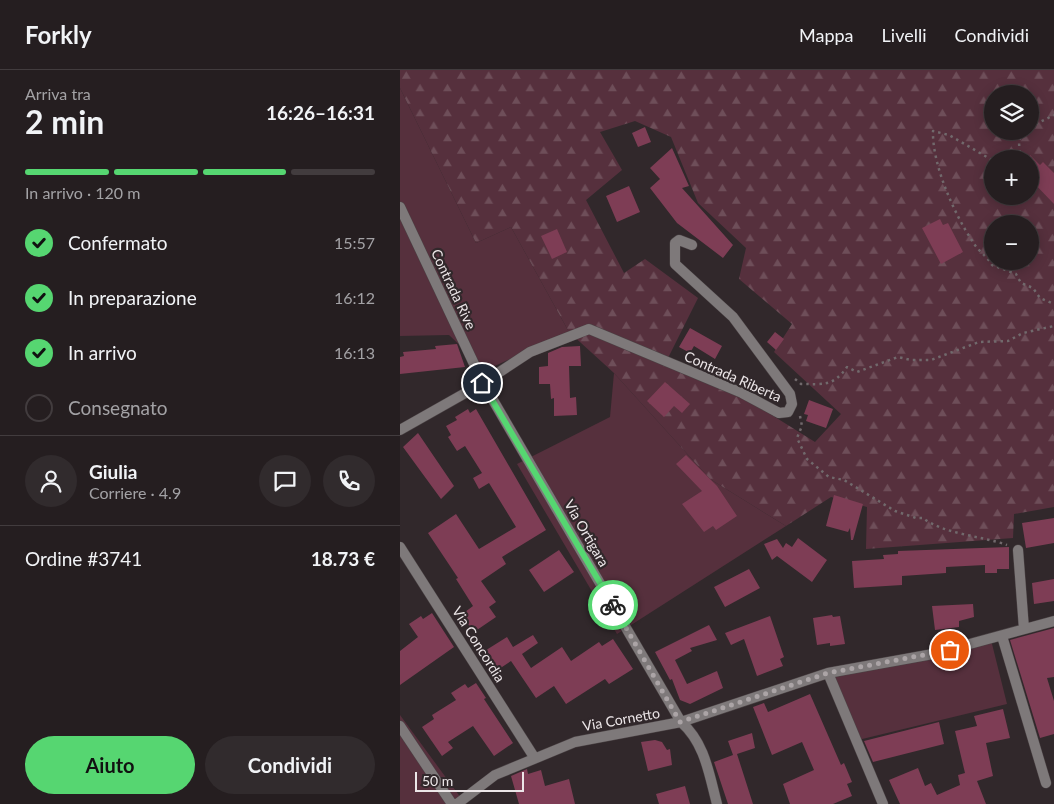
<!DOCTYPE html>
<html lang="it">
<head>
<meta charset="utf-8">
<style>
	body { margin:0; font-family:Lato,sans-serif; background:#312b2d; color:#f1f3f6; height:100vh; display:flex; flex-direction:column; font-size:19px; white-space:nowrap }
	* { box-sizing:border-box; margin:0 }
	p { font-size:16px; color:#a3a2a5 }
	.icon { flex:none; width:28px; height:28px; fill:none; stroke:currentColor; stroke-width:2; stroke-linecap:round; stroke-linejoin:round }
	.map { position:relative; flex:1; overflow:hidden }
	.details { display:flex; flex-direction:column; background:#251e20; width:400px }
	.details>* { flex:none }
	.fabs { position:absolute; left:584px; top:15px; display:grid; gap:10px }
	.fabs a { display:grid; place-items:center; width:55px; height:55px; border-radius:50%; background:#251e20; box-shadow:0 2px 12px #0003,0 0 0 1px #423c3e; font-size:25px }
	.scale { position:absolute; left:15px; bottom:12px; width:109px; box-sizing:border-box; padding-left:5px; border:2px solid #ece6e8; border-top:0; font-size:14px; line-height:18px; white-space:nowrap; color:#ece6e8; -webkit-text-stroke:4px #31282b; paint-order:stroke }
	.pin { position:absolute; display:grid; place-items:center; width:42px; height:42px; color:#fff; margin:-21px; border:2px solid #fff; border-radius:50%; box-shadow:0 1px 5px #0007 }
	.courier { position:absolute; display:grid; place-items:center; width:50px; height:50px; margin:-25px; border:4px solid #56d671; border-radius:50%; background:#fff; color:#222; box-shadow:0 1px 6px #0007 }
	.summary em { font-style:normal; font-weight:700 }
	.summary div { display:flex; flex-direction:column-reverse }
	.summary { display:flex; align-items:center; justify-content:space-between; height:85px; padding:0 25px }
	h1 { font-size:32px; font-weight:700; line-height:38px }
	.bar { display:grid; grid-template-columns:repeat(4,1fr); gap:8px 5px; align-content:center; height:60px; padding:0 25px }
	.bar i { height:6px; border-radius:4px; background:#423c3e }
	.bar .on { background:#56d671 }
	.bar p { grid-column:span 4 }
	.line { display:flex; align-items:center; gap:12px; padding:0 25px; border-top:1px solid #423c3e }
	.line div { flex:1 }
	.round { display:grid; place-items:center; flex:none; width:52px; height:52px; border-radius:26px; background:#312b2d }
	ol { padding:0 25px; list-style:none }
	li { display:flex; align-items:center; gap:15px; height:55px }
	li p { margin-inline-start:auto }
	li .icon { padding:5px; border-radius:50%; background:#56d671; color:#111; stroke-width:4 }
	li:last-child { color:#a3a2a5 }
	li i { width:28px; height:28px; border:2px solid #423c3e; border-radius:50% }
	.primary-button { display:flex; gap:10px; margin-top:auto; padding:10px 25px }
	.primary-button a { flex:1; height:58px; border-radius:30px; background:#56d671; color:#111; font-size:20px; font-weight:700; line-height:58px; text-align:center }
	.primary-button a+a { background:#312b2d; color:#f1f3f6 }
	header { display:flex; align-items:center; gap:30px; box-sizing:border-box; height:70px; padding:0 25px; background:#251e20; border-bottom:1px solid #423c3e }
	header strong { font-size:24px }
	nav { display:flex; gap:28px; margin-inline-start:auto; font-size:18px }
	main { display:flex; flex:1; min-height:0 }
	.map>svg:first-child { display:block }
</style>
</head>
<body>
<header>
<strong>Forkly</strong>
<nav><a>Mappa</a><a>Livelli</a><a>Condividi</a></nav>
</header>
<main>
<section class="details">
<div class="summary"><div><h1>2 min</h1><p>Arriva tra</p></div><em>16:26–16:31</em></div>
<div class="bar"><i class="on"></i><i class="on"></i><i class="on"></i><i></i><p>In arrivo · 120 m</p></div>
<ol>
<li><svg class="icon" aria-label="check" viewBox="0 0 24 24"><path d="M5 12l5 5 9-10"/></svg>Confermato<p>15:57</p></li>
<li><svg class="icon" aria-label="check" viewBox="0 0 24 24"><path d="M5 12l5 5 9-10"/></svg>In preparazione<p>16:12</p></li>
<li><svg class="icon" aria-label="check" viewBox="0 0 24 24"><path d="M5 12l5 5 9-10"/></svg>In arrivo<p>16:13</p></li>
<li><i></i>Consegnato</li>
</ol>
<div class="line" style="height:90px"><a class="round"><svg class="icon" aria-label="person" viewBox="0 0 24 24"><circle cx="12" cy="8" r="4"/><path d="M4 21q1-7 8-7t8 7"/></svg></a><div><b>Giulia</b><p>Corriere · 4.9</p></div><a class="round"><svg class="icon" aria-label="chat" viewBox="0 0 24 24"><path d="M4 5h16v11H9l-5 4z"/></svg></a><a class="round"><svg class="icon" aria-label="phone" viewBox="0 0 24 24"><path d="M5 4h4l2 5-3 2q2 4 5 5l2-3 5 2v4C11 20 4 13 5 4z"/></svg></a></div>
<div class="line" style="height:65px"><div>Ordine #3741</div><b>18.73 €</b></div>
<div class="primary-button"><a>Aiuto</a><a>Condividi</a></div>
</section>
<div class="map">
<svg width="654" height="734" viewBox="0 0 654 734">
	<defs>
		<pattern id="forest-firs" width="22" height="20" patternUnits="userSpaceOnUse" patternTransform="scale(1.25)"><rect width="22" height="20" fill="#56303d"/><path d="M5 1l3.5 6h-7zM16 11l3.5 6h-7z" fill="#6e4e59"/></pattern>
	</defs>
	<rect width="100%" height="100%" fill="#31282b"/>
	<path fill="#56303d" d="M0 18 76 173 111 157 169 262 86 300 49 265 0 266Z
		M214 303 310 409 386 456 217 564 117 394 210 347Z
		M590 566 607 634 454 671 424 606Z
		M0 645 61 728 54 734H0Z"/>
	<path fill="url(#forest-firs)" fill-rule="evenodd" d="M0 0H654V437L614 444 613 468 466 479 467 437 431 427 386 456 310 409 214 303 169 262 111 157 76 173 0 18ZM592 24H630V61H592ZM235 51 271 67 298 133 346 178 339 209 392 254 374 282 441 344 415 372 367 342 268 288 298 228 245 189 224 203 186 130 222 100 200 62ZM592 89H630V126H592ZM592 154H630V191H592Z"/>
	<path fill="#7e3d55" d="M245 57 251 72 238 77 232 63Z
		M272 78 289 116 282 118 333 175 323 188 277 153 250 118 260 109 250 98Z
		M630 85 640 95 643 92 654 103V134L630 109Z
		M229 116 240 142 217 152 206 126Z
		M540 149 543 155 548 153 563 182 541 194 522 158Z
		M157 159 167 182 152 189 141 166Z
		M290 258 322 276 315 289 294 276 290 283 279 277Z
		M375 262 384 269 376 280 367 272Z
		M57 274 65 297 0 304V287L4 286 3 282 36 279 35 276Z
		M180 276 181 296H169L170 328 176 327 177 345 154 346V328L151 329 150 314H139V297L148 296V283L162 277Z
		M265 312 290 334 282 343 274 336 264 347 247 331Z
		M409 330 433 339 426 358 406 351 408 345 404 344Z
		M68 339 70 343 76 339 146 460 102 487 106 494 81 511 96 532 89 537 96 547 74 562 61 545 73 536 56 509 58 508 28 463 56 444 79 479 116 457 89 413 79 419 73 408 82 403 65 376 57 381 48 367 51 365 46 356 57 350 55 347Z
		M18 363 54 416 41 429 3 377Z
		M286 385 317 416 337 446 316 460 313 456 304 462 282 434 302 421 276 394Z
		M434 425 463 434 453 470H451L450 458 448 462 426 456Z
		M654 448V473L626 478 622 453Z
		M398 468 427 490 412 512 377 486 372 490 364 474 377 469 383 478 386 473 392 477Z
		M609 477V499H597V503H585V495L546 497V503L502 506V515L454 518 452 491 484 489 483 485 498 484V481Z
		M159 480 174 502 144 522 129 500Z
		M349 499 360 518 325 537 314 517Z
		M654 509V531L634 534 632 513Z
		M573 534 574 547 559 551V557L535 560 532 536Z
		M32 543 54 577 0 615V581L18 567 9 554 21 546 23 549Z
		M432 545 433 547 440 546 445 574 430 576V573L417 575 413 548Z
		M370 546 384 587 380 589 383 596 357 606 344 569 331 575 325 563Z
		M309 555 317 570 290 578 292 581 275 590 287 614 317 601 323 618 290 634 280 630 272 609 270 610 255 582Z
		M654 558V607L647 608 654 631V664L640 668 610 570Z
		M133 565 138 573 122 584 131 598 162 577 171 591 199 572 202 576 213 569 233 599 209 614 205 609 166 634 154 616 136 628 111 591 96 601 83 582 107 567 113 577Z
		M76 613 86 628 84 629 113 673 94 686 73 656 48 672 53 678 42 686 22 657 34 649 32 645 56 630 51 623 65 614 68 618Z
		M410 624 441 695 444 693 452 712 447 714 452 726 433 734H390L383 714 414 700 402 672 372 685 353 637 364 633 368 642Z
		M603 639 610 668 586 673 593 706 577 711 586 734H500L489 710 518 698 525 716 531 713 537 725 560 715 558 705 565 703 555 661 577 656 574 646Z
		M539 652 544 674 473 692 464 671Z
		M352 663 355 678 337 684 353 734H328L314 692 333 685 328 671Z
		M255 670 262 672 267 680 270 679 272 695 248 701 241 672Z
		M127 699 128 704 141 700 145 716 169 709 175 734H119L111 706Z
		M285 716 290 734H259L256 724Z"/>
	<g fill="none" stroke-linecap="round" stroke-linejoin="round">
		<defs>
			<path id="street" d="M0 137 83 313 281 652C305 673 309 704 317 734
				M0 360 83 313 130 282 189 259 342 323 379 343 388 342 392 334 390 324 333 247 275 194V173L279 170 292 175
				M0 477 134 687
				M618 480 624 559
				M602 566 646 713
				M428 603 483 734
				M0 656 52 734
				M57 734 95 705 175 672 281 652 428 603 533 584 654 551"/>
		</defs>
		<use href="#street" stroke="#4b4345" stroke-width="11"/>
		<path stroke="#71696c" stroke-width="2.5" stroke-dasharray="2.5 4" stroke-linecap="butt" d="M630 57 654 45
			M620 89 619 72 622 61
			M592 90 549 65 533 61C532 94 554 144 573 172 578 181 587 186 592 195L616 204 621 213 633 218 640 228 654 234
			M395 309 401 314C423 314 433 317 447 297L457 302 498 287 511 290H531L579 272 608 271 623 263 654 256
			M400 346 402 356 397 368 407 389 429 407 444 410 495 441 516 448H523C543 464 582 466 607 475"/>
		<use href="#street" stroke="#7e797a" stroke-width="10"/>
	</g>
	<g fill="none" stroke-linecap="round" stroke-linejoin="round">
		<path stroke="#aba4a6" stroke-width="5" stroke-dasharray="0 9" d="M213 535 280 652 428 603 550 580"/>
		<path stroke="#56d671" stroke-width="6" d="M82 313 213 535"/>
	</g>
	<g text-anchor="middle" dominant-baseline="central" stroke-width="4.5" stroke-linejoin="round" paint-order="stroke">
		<g font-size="14" fill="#ece6e8" stroke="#31282b">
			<text transform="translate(54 219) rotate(65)">Contrada Rive</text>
			<text transform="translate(333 306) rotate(24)">Contrada Riberta</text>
			<text transform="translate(187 463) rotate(60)">Via Ortigara</text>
			<text transform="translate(79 574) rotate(58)">Via Concordia</text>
			<text transform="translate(221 649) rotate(-10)">Via Cornetto</text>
		</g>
	</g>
</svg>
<div class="fabs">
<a><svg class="icon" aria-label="layers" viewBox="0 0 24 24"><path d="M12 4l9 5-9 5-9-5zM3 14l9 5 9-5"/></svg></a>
<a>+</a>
<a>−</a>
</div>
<div class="scale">50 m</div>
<div class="pin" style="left:550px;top:580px;background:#ea580c"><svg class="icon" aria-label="bag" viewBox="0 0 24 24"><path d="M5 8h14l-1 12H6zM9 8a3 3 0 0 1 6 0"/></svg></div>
<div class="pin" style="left:82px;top:313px;background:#1f2937"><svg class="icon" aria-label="home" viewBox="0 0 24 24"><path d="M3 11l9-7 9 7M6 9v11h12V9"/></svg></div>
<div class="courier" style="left:213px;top:535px"><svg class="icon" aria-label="bike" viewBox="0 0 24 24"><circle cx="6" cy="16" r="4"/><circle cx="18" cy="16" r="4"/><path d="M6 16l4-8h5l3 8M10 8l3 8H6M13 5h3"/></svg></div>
</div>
</main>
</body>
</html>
